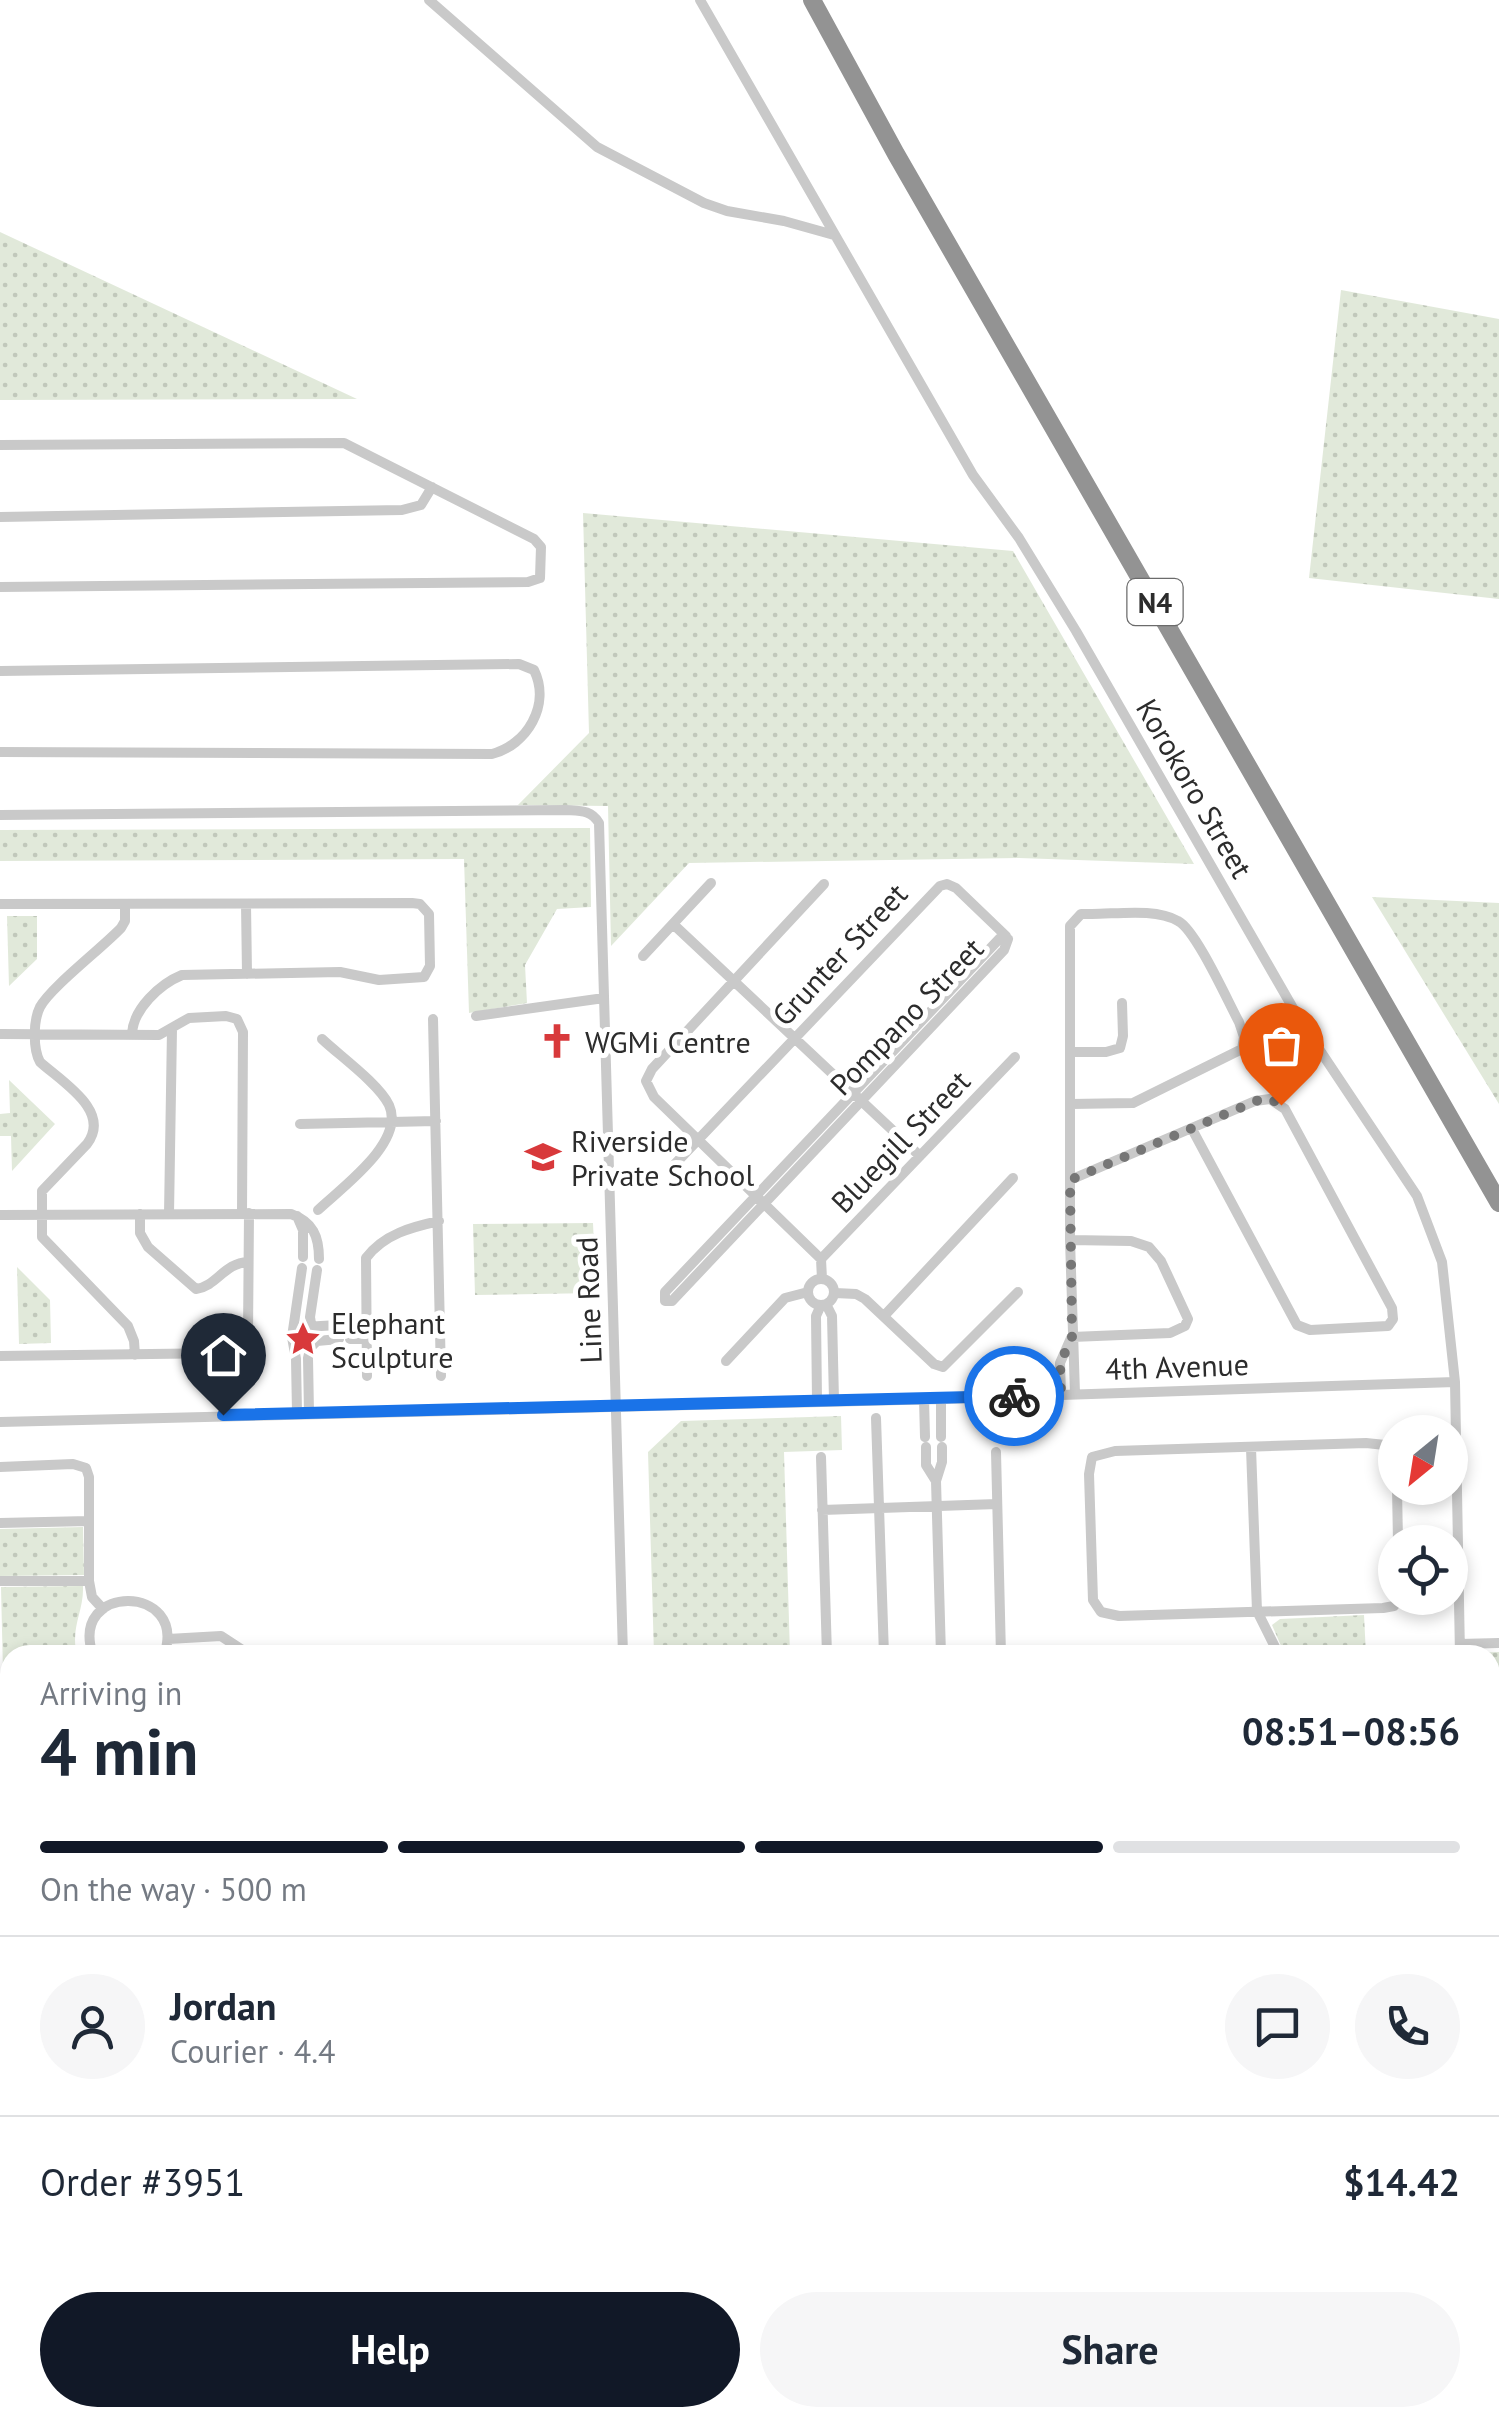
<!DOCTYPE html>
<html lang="en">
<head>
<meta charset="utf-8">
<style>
	body { margin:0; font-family:"PT Sans",sans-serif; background:#f6f6f7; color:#1f2937; height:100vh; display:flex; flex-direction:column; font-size:38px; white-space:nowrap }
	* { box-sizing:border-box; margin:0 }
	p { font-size:32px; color:#747a83 }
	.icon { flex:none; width:55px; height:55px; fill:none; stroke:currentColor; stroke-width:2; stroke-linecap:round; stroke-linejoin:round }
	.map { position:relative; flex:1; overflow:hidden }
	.side { position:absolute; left:0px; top:1645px; width:1500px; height:782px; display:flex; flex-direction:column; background:#fff; border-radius:30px 30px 0 0; box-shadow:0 5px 15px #0003 }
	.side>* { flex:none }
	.needle { width:65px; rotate:210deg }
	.fabs { position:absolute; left:1378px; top:1415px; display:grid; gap:20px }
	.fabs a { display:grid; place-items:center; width:90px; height:90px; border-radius:50%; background:#fff; box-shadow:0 5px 15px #0003; font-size:50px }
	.pin { position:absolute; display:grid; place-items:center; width:85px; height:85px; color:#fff; margin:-102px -42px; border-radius:50% 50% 50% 0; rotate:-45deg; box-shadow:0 0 10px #0007 }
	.pin .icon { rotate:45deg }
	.courier { position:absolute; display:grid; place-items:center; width:100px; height:100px; margin:-50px; border:8px solid #1a73e8; border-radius:50%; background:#fff; color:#222; box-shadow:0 2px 12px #0007 }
	.summary em { font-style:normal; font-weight:700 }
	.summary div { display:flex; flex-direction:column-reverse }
	.summary { display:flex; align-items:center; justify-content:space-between; height:170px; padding:0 40px }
	h1 { font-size:65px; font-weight:700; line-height:75px }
	.bar { display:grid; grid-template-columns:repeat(4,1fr); gap:15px 10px; align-content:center; height:120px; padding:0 40px }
	.bar i { height:12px; border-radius:8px; background:#e0e1e3 }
	.bar .active { background:#111827 }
	.bar p { grid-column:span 4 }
	.line { display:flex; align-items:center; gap:25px; padding:0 40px; border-top:2px solid #e0e1e3 }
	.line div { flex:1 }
	.round { display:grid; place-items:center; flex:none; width:105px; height:105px; border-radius:52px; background:#f6f6f7 }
	.primary-button { display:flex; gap:20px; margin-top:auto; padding:20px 40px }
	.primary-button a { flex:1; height:115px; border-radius:60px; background:#111827; color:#fff; font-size:40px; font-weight:700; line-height:115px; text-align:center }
	.primary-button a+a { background:#f6f6f7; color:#1f2937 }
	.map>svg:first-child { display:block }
</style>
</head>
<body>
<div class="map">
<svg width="1499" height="2427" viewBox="0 0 1499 2427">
	<defs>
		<pattern id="grass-dots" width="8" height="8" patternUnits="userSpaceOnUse" patternTransform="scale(2.5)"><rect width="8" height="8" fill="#e1e9da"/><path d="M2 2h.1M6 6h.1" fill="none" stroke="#c1c8bb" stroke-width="1.8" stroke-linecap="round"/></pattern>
	</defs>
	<rect width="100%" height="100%" fill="#fff"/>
	<path fill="url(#grass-dots)" d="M0 232 357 399 0 400Z
		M1341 290 1499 319V599L1309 578Z
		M583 513 1013 551 1194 864 1019 858 689 863 611 946 608 806 518 805 589 733Z
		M590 828 591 907 557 909 525 965 527 1003 469 1013 464 859 0 861V830Z
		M1372 897 1499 903V1104Z
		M7 916H37V959L9 986Z
		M9 1080 55 1124 12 1171 11 1136H0V1114L10 1113Z
		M593 1223 596 1293 475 1295 473 1224Z
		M17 1267 50 1300 51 1343 19 1344Z
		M841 1416 842 1450 784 1452 790 1655H654L648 1452 681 1421Z
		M83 1527 84 1575 0 1576V1529Z
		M83 1586C84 1612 70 1627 77 1655H10V1800H6L1 1587Z
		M1364 1615 1366 1655H1285L1272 1625 1280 1619Z
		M1499 1652V1909L1490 1910V1655L1474 1653Z
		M0 1959H4L9 2136H0Z
		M1071 2418H1471V2427H1072Z"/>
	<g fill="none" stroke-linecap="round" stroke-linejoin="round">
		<path stroke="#c7d9e8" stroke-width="4" d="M1498 2379H1499
			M1356 2427 1397 2418"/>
		<path stroke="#d5d5d5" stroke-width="10" stroke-dasharray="10 5" stroke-linecap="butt" d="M338 1325H350"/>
		<path stroke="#c9c9c9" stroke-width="10" d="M429 0 597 147 704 203 727 211 784 221 834 235
			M700 0 973 475 1019 538 1076 631 1301 1022 1417 1196 1442 1262 1455 1382 1460 1655
			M0 445 344 443 534 539 541 547 540 578 528 582 0 587
			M0 517 402 510 421 505 432 487
			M0 671 519 664 534 670C551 705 527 745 492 754L0 752
			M0 815 566 810C581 811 591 810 599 823L623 1655
			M0 904 412 903 420 904 429 914 430 966 424 977 379 980 340 972 182 975C160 984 133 1009 132 1034
			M246 904 247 974
			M125 905V921L121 928C102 948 51 987 40 1007 33 1021 33 1049 40 1062 62 1082 112 1111 87 1144L42 1191V1237L128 1326 134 1341 135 1355
			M673 924 920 1156
			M1002 936 1008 939 1004 950 672 1301H665V1292Z
			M643 956 711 883
			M476 1016 604 998
			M433 1019 441 1376
			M0 1034 159 1035 189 1018 226 1016 237 1019 243 1032 242 1213
			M1070 1052H1106L1120 1048 1123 1036 1122 1003
			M1071 1104 1133 1103 1242 1049 1244 1037 1239 1022C1228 1002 1196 930 1178 921 1156 908 1117 914 1092 914H1081L1070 926V1240L1075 1394
			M300 1124 436 1121
			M674 1165 940 886 947 884 956 888 1006 936
			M1070 1180 1255 1101 1270 1099 1285 1109 1392 1308 1393 1319 1388 1326 1310 1330 1297 1325 1192 1129
			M318 1210C341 1188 406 1142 389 1105 379 1084 340 1056 322 1039
			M140 1214V1233L148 1247 196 1289C217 1286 224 1263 248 1262
			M169 1214 172 1029
			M0 1215 291 1214C313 1222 319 1236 319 1259
			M297 1216 303 1230V1257
			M1070 1240 1131 1241 1149 1247 1161 1261 1188 1319 1185 1326 1170 1333 1072 1337
			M821 1259 1015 1057
			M822 1279 821 1259 654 1097 646 1081 652 1069 824 884
			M808 1292a13 13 0 1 1 26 0a13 13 0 1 1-26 0Z
			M835 1293 856 1294 865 1299 934 1364 943 1367 1018 1292
			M826 1304 832 1316 834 1400
			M884 1316 1013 1178
			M293 1336 304 1327 338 1325
			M350 1339H365
			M312 1346 317 1341 339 1339
			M0 1356 226 1353 244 1349 248 1335 249 1213
			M726 1361 785 1298 808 1292
			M367 1376 366 1258C384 1234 412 1227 439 1221
			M1061 1395 1060 1363 1071 1338
			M924 1399 925 1437
			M941 1399V1437
			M817 1400 816 1316 821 1305
			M297 1413 296 1359 292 1337 302 1268
			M309 1413 308 1358 313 1336 310 1317 317 1270
			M876 1418 884 1655
			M0 1422 941 1399 1455 1382
			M926 1447V1465L936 1481
			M1251 1448 1257 1611 1279 1655
			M996 1452 1001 1655
			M1395 1456 1385 1445 1366 1443 1115 1451 1092 1457 1089 1474 1093 1600 1101 1612 1119 1616 1383 1608 1394 1606 1399 1598
			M821 1457 827 1655
			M0 1467 73 1464 86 1468 89 1477V1581
			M1397 1488 1398 1542
			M822 1510 997 1504
			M0 1523 89 1521
			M0 1581H89L92 1597 103 1609
			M168 1639 221 1636 250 1655
			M1460 1644 1499 1643
			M93 1655C68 1582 189 1584 164 1655
			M941 1655 936 1481 942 1462V1447
			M0 1810 10 1809
			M0 1818 3 1914 10 1922
			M1490 1921 1499 1919
			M10 1997V2009
			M1490 2091 1499 2090
			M0 2183 3 2177 10 2176
			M0 2201 2 2290
			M1490 2247H1499
			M0 2358H10
			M23 2418V2427
			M101 2418V2427
			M174 2418 178 2427
			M272 2418 279 2425 293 2427
			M645 2418V2427
			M1483 2418V2427
			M162 2427 165 2418
			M298 2427 598 2418"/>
		<path stroke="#939393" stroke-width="18" d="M812 0 896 154 1499 1203"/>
	</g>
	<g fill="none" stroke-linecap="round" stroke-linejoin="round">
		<path stroke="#767676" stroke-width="10" stroke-dasharray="0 18" d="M1014 1396 1061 1395 1060 1363 1072 1338 1070 1180 1261 1099H1270L1281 1105"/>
		<path stroke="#1a73e8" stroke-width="12" d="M223 1415 1014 1396"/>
	</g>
	<defs>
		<symbol id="church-bare" viewBox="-9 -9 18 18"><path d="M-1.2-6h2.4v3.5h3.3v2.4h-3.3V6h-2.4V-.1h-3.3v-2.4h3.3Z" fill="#d8393b" stroke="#fff" stroke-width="2.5" paint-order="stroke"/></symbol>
		<symbol id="school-bare" viewBox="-9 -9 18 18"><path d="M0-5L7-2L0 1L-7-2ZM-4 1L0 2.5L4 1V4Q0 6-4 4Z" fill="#d8393b" stroke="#fff" stroke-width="2.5" paint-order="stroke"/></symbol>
		<symbol id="sight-bare" viewBox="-9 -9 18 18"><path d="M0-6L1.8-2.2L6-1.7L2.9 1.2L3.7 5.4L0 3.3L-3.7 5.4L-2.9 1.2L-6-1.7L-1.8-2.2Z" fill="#d8393b" stroke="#fff" stroke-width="2.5" paint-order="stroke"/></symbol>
	</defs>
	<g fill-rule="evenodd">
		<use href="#church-bare" x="532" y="1016" width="50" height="50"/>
		<use href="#school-bare" x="518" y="1132" width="50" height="50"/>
		<use href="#sight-bare" x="278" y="1314" width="50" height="50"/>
	</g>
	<g text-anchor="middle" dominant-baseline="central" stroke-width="10" stroke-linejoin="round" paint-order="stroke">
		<rect fill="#fff" stroke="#6b6b6b" stroke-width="2.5" x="1127.5" y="579" width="55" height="46" rx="8"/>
		<g font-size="28" font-weight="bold" fill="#2c2c2c">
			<text x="1155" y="602">N4</text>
		</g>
		<g font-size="30" fill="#2c2c2c" stroke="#fff">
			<text transform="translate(1195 788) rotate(60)">Korokoro Street</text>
			<text transform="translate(839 954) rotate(-47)">Grunter Street</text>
			<text transform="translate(906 1016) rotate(-46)">Pompano Street</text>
			<text transform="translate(900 1141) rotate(-46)">Bluegill Street</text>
			<text transform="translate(588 1300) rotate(-92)">Line Road</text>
			<text transform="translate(1177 1366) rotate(-2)">4th Avenue</text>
		</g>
		<g font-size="30" fill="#2c2c2c" stroke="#fff" text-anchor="start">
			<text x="585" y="1041">WGMi Centre</text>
			<text x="571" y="1140">Riverside<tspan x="571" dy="34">Private School</tspan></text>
			<text x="331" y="1322">Elephant<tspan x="331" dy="34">Sculpture</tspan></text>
		</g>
	</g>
</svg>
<div class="fabs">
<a><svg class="needle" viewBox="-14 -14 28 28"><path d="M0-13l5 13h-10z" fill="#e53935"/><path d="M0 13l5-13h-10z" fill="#747a83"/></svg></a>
<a><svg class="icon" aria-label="locate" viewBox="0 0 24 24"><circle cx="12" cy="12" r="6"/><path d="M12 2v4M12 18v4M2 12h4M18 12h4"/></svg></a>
</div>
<div class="pin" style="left:1281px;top:1105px;background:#ea580c"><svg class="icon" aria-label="bag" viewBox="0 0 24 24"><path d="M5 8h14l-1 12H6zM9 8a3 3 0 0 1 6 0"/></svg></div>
<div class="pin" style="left:223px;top:1415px;background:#1f2937"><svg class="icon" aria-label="home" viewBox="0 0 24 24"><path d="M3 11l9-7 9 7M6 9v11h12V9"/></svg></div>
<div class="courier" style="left:1014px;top:1396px"><svg class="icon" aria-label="bike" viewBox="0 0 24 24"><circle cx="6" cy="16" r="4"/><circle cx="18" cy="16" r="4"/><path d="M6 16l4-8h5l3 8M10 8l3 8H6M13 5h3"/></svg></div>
<section class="side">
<div class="summary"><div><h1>4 min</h1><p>Arriving in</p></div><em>08:51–08:56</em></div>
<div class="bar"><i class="active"></i><i class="active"></i><i class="active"></i><i></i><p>On the way · 500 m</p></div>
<div class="line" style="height:180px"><a class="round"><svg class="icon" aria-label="person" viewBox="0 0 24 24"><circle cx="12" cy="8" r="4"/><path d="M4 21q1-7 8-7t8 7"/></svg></a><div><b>Jordan</b><p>Courier · 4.4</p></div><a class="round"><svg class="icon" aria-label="chat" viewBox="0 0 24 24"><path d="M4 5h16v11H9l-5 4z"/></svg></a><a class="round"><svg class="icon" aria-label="phone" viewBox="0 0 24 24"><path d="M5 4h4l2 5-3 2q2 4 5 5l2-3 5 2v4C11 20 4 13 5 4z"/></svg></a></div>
<div class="line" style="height:130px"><div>Order #3951</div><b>$14.42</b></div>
<div class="primary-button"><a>Help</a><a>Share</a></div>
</section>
</div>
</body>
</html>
